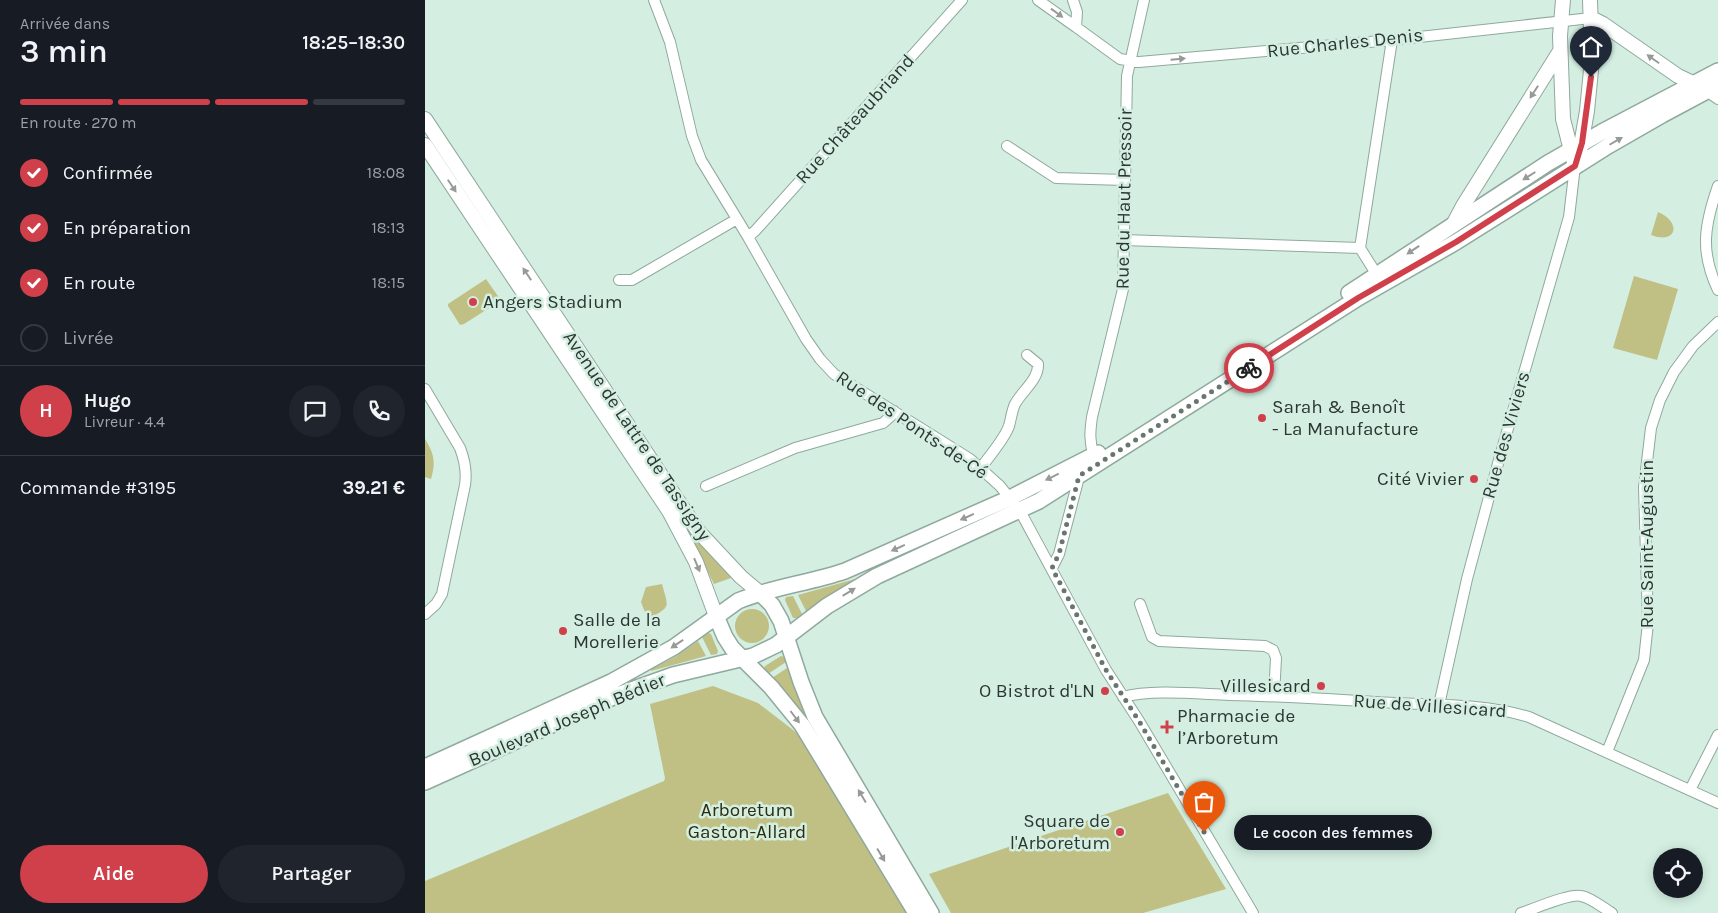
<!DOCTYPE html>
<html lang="fr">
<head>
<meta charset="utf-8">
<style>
	body { margin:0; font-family:Karla,sans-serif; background:#20242c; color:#f1f3f6; height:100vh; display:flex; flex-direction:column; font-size:19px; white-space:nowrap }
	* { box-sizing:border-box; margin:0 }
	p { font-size:16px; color:#9ea1a6 }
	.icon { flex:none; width:28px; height:28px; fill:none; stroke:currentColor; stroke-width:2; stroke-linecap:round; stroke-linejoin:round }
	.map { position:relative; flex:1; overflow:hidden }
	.side { display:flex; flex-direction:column; background:#171b24; width:425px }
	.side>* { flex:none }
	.fabs { position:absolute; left:1228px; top:848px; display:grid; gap:10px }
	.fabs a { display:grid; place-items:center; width:50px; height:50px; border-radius:50%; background:#171b24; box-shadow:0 2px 12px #0003; font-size:25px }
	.pin { position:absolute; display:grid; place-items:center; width:42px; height:42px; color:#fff; margin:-51px -21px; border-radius:50% 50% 50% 0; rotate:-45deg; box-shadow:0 0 5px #0007 }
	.pin .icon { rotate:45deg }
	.courier { position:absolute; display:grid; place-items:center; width:50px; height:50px; margin:-25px; border:4px solid #d0404b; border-radius:50%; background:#fff; color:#222; box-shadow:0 1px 6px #0007 }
	.bubble { position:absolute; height:35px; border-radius:18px; background:#171b24; box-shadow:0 2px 12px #0003; font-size:16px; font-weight:600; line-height:35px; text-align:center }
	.headline em { font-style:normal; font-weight:600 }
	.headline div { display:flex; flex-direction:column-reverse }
	.headline { display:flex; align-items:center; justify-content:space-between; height:85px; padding:0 20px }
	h1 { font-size:32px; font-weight:600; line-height:38px }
	.bar { display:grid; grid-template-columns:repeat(4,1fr); gap:8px 5px; align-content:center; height:60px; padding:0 20px }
	.bar i { height:6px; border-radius:4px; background:#363941 }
	.bar .on { background:#d0404b }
	.bar p { grid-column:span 4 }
	.line { display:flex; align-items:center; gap:12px; padding:0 20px; border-top:1px solid #363941 }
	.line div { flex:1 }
	.round { display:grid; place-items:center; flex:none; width:52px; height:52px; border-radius:26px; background:#20242c }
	ol { padding:0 20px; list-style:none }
	li { display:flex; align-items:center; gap:15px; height:55px }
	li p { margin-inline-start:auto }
	li .icon { padding:5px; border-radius:50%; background:#d0404b; color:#fff; stroke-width:4 }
	li:last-child { color:#9ea1a6 }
	li i { width:28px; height:28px; border:2px solid #363941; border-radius:50% }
	.button { display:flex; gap:10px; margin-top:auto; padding:10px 20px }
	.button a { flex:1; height:58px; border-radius:30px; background:#d0404b; color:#fff; font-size:20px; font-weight:600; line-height:58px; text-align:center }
	.button a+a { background:#20242c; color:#f1f3f6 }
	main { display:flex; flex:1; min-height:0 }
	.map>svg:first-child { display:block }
</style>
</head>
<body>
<main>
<section class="side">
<div class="headline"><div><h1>3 min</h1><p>Arrivée dans</p></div><em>18:25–18:30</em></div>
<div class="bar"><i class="on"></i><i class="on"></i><i class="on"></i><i></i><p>En route · 270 m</p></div>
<ol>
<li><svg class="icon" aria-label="check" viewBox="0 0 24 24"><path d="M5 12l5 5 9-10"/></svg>Confirmée<p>18:08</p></li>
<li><svg class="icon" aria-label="check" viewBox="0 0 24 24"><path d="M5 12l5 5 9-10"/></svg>En préparation<p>18:13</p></li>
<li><svg class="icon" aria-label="check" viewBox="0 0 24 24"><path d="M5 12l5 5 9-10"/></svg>En route<p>18:15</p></li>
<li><i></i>Livrée</li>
</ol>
<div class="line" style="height:90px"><b class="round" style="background:#d0404b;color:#fff">H</b><div><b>Hugo</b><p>Livreur · 4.4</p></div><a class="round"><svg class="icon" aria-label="chat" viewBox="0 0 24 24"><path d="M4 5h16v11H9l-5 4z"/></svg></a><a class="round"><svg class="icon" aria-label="phone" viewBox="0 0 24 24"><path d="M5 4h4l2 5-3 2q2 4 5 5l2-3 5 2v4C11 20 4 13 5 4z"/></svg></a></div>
<div class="line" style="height:65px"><div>Commande #3195</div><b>39.21 €</b></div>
<div class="button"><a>Aide</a><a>Partager</a></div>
</section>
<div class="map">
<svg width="1293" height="913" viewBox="0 0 1293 913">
	<rect width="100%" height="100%" fill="#d4efe2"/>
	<path fill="#c0bf84" d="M1233 212C1257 222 1252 245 1226 235Z
		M1209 276 1253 289 1232 360 1188 348Z
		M61 279 75 299V301L39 324 35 325 23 306V304Z
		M0 439C9 453 11 462 6 479L0 477Z
		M245 501 279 548 307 577 306 578 289 584 265 536Z
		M430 579 431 580 381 611 373 595Z
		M237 584C244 610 246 605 223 620L216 602 221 587Z
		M368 596 377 614 372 618H368L360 600 361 597Z
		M310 626a17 17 0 1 1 34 0a17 17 0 1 1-34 0Z
		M283 633 286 634 293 651 292 654 286 655 277 637Z
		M273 641 281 656 226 671 227 669 250 657Z
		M356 656 359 657 361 662 343 674 339 669 340 666Z
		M362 668 364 669 397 744 347 678Z
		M288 686 333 703 381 740 484 913H0V881L239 781 240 778 225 704Z
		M743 793 801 889 718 913H526L504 874Z"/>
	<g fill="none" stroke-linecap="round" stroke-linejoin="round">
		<defs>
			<path id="street" d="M229 0 245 42 267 136 276 160 323 237 381 339 395 359 409 374 545 459 575 486 595 511 681 670 714 721 828 913
				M613 0 651 27
				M648 0 652 12 651 27 695 59 714 62 967 40 1166 18
				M1277 88 1293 99
				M582 146 631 178 700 180
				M1293 186C1279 226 1275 252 1293 290
				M323 237 330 231 537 0
				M699 240 935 248 952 275
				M935 248 967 40
				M194 280H207L312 219
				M0 389 35 448C40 461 42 472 40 485L17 594 11 604 0 614
				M669 456C664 442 665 431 667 417L698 289 702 76 719 0
				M556 468C564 456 579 440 584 426 586 419 587 410 590 404 597 391 614 379 613 364L602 355
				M281 486 370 448 458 423 466 416 469 411
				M627 568 634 554 654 477
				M715 604 727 637 734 641 840 646 848 650 851 658 849 696
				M698 697C726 689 774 694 804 695 860 696 916 700 972 703 1016 705 1061 704 1104 717L1293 803
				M1014 705 1042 579 1075 456 1144 217 1150 166
				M1182 752 1219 660 1223 623 1219 487 1226 428 1235 400 1249 372 1268 346 1293 322
				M1265 790 1293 735
				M1096 913C1109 909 1145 893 1156 896 1167 898 1178 908 1187 913"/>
			<path id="secondary" d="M1138 0 1135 36 1138 119 1150 166
				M1166 18 1178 24 1253 76 1270 84
				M0 119 273 531 316 577 335 593
				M0 145 244 511 271 562 291 616
				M1155 151 1162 111 1167 60 1165 0
				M1029 223 1038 206 1135 51"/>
			<path id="primary" d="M924 293 1123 163 1177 132 1293 71
				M335 593 347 605 356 621 376 682 390 717 506 913
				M291 616 300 637 307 648 346 687 377 725 491 913
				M0 767 186 682 249 647 313 601C347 587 385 583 420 571L585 498 673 453
				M0 782 195 694 248 675 328 656 351 645 402 606 452 576 614 501 933 298 1031 242 1183 146 1237 115 1293 85"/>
		</defs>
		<use href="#street" stroke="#8fa99d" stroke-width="12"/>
		<use href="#secondary" stroke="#8fa99d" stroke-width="16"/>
		<use href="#primary" stroke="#8fa99d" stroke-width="18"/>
		<use href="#street" stroke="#fff" stroke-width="10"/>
		<use href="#secondary" stroke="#fff" stroke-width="14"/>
		<use href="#primary" stroke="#fff" stroke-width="15"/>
	</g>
	<defs><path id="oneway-solid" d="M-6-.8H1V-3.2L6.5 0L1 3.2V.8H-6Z" transform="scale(1.25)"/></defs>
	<g fill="#969b98">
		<use href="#oneway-solid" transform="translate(632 13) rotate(36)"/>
		<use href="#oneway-solid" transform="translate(753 59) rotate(-5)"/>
		<use href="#oneway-solid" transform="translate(1228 59) rotate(-145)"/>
		<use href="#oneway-solid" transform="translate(1109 92) rotate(123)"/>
		<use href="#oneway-solid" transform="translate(1191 141) rotate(-30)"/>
		<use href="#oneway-solid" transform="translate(1104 176) rotate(148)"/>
		<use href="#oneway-solid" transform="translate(27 186) rotate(56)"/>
		<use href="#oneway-solid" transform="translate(988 250) rotate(146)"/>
		<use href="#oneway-solid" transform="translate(102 274) rotate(-124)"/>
		<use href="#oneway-solid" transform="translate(627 477) rotate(154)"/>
		<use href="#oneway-solid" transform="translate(542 517) rotate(156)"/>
		<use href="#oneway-solid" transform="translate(473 548) rotate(156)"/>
		<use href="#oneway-solid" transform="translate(272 565) rotate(67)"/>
		<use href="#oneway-solid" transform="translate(424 592) rotate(-31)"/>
		<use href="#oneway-solid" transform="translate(252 644) rotate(146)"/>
		<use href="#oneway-solid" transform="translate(370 717) rotate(53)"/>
		<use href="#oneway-solid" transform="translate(437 796) rotate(-121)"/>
		<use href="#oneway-solid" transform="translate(456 855) rotate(59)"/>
	</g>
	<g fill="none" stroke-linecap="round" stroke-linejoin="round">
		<path stroke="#677770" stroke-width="5" stroke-dasharray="0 9" d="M779 832 714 721 681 670 627 568 634 554 654 476 824 368"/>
		<path stroke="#d0404b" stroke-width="6" d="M824 368 933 298 1031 242 1150 166 1157 143 1166 77"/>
	</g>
	<g fill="#d0404b" stroke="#d4efe2" stroke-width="2">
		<circle cx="48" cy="302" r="5"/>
		<circle cx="837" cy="418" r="5"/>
		<circle cx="1049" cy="479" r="5"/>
		<circle cx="138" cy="631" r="5"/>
		<circle cx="896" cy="686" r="5"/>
		<circle cx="680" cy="691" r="5"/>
		<path d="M739.5 719.5h5v5h5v5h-5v5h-5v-5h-5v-5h5z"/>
		<circle cx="695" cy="832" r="5"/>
	</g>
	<g text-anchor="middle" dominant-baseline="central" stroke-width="5" stroke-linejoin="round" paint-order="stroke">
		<g font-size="19" fill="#2d3732" stroke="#d4efe2">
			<text transform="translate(920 43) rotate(-6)">Rue Charles Denis</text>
			<text transform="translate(430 119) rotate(-48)">Rue Châteaubriand</text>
			<text transform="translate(699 199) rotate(-89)">Rue du Haut Pressoir</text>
			<text transform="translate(487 425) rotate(34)">Rue des Ponts-de-Cé</text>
			<text transform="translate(1081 435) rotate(-74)">Rue des Viviers</text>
			<text transform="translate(212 436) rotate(56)">Avenue de Lattre de Tassigny</text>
			<text transform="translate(1222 544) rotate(-90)">Rue Saint-Augustin</text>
			<text transform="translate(1005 706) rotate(4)">Rue de Villesicard</text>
			<text transform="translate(142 720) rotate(-23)">Boulevard Joseph Bédier</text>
		</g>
		<g font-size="19" fill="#2d3732" stroke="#d4efe2" text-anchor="start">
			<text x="58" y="302">Angers Stadium</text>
			<text x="847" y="407">Sarah &amp; Benoît<tspan x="847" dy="22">- La Manufacture</tspan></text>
			<text x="1039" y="479" text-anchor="end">Cité Vivier</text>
			<text x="148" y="620">Salle de la<tspan x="148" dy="22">Morellerie</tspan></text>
			<text x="886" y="686" text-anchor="end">Villesicard</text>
			<text x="670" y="691" text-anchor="end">O Bistrot d'LN</text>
			<text x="752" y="716">Pharmacie de<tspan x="752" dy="22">l’Arboretum</tspan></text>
			<text x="685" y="821" text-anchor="end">Square de<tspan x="685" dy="22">l'Arboretum</tspan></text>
		</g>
		<g font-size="19" fill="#2d2c0f" stroke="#d4efe2">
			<text x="322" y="810">Arboretum<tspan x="322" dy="22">Gaston-Allard</tspan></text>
		</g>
	</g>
</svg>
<div class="fabs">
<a><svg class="icon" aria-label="locate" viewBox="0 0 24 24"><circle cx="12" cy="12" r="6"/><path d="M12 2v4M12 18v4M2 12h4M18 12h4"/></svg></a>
</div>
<div class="pin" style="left:779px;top:832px;background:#ea580c"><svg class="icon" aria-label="bag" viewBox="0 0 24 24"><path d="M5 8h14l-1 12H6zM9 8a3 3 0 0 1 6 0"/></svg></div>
<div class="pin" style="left:1166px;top:77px;background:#1f2937"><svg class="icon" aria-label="home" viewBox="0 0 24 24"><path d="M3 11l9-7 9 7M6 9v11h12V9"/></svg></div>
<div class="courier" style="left:824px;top:368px"><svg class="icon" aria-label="bike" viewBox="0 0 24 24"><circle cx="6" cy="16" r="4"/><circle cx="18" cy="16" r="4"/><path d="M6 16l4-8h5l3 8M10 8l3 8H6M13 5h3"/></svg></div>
<div class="bubble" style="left:809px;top:815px;width:198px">Le cocon des femmes</div>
</div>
</main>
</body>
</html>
